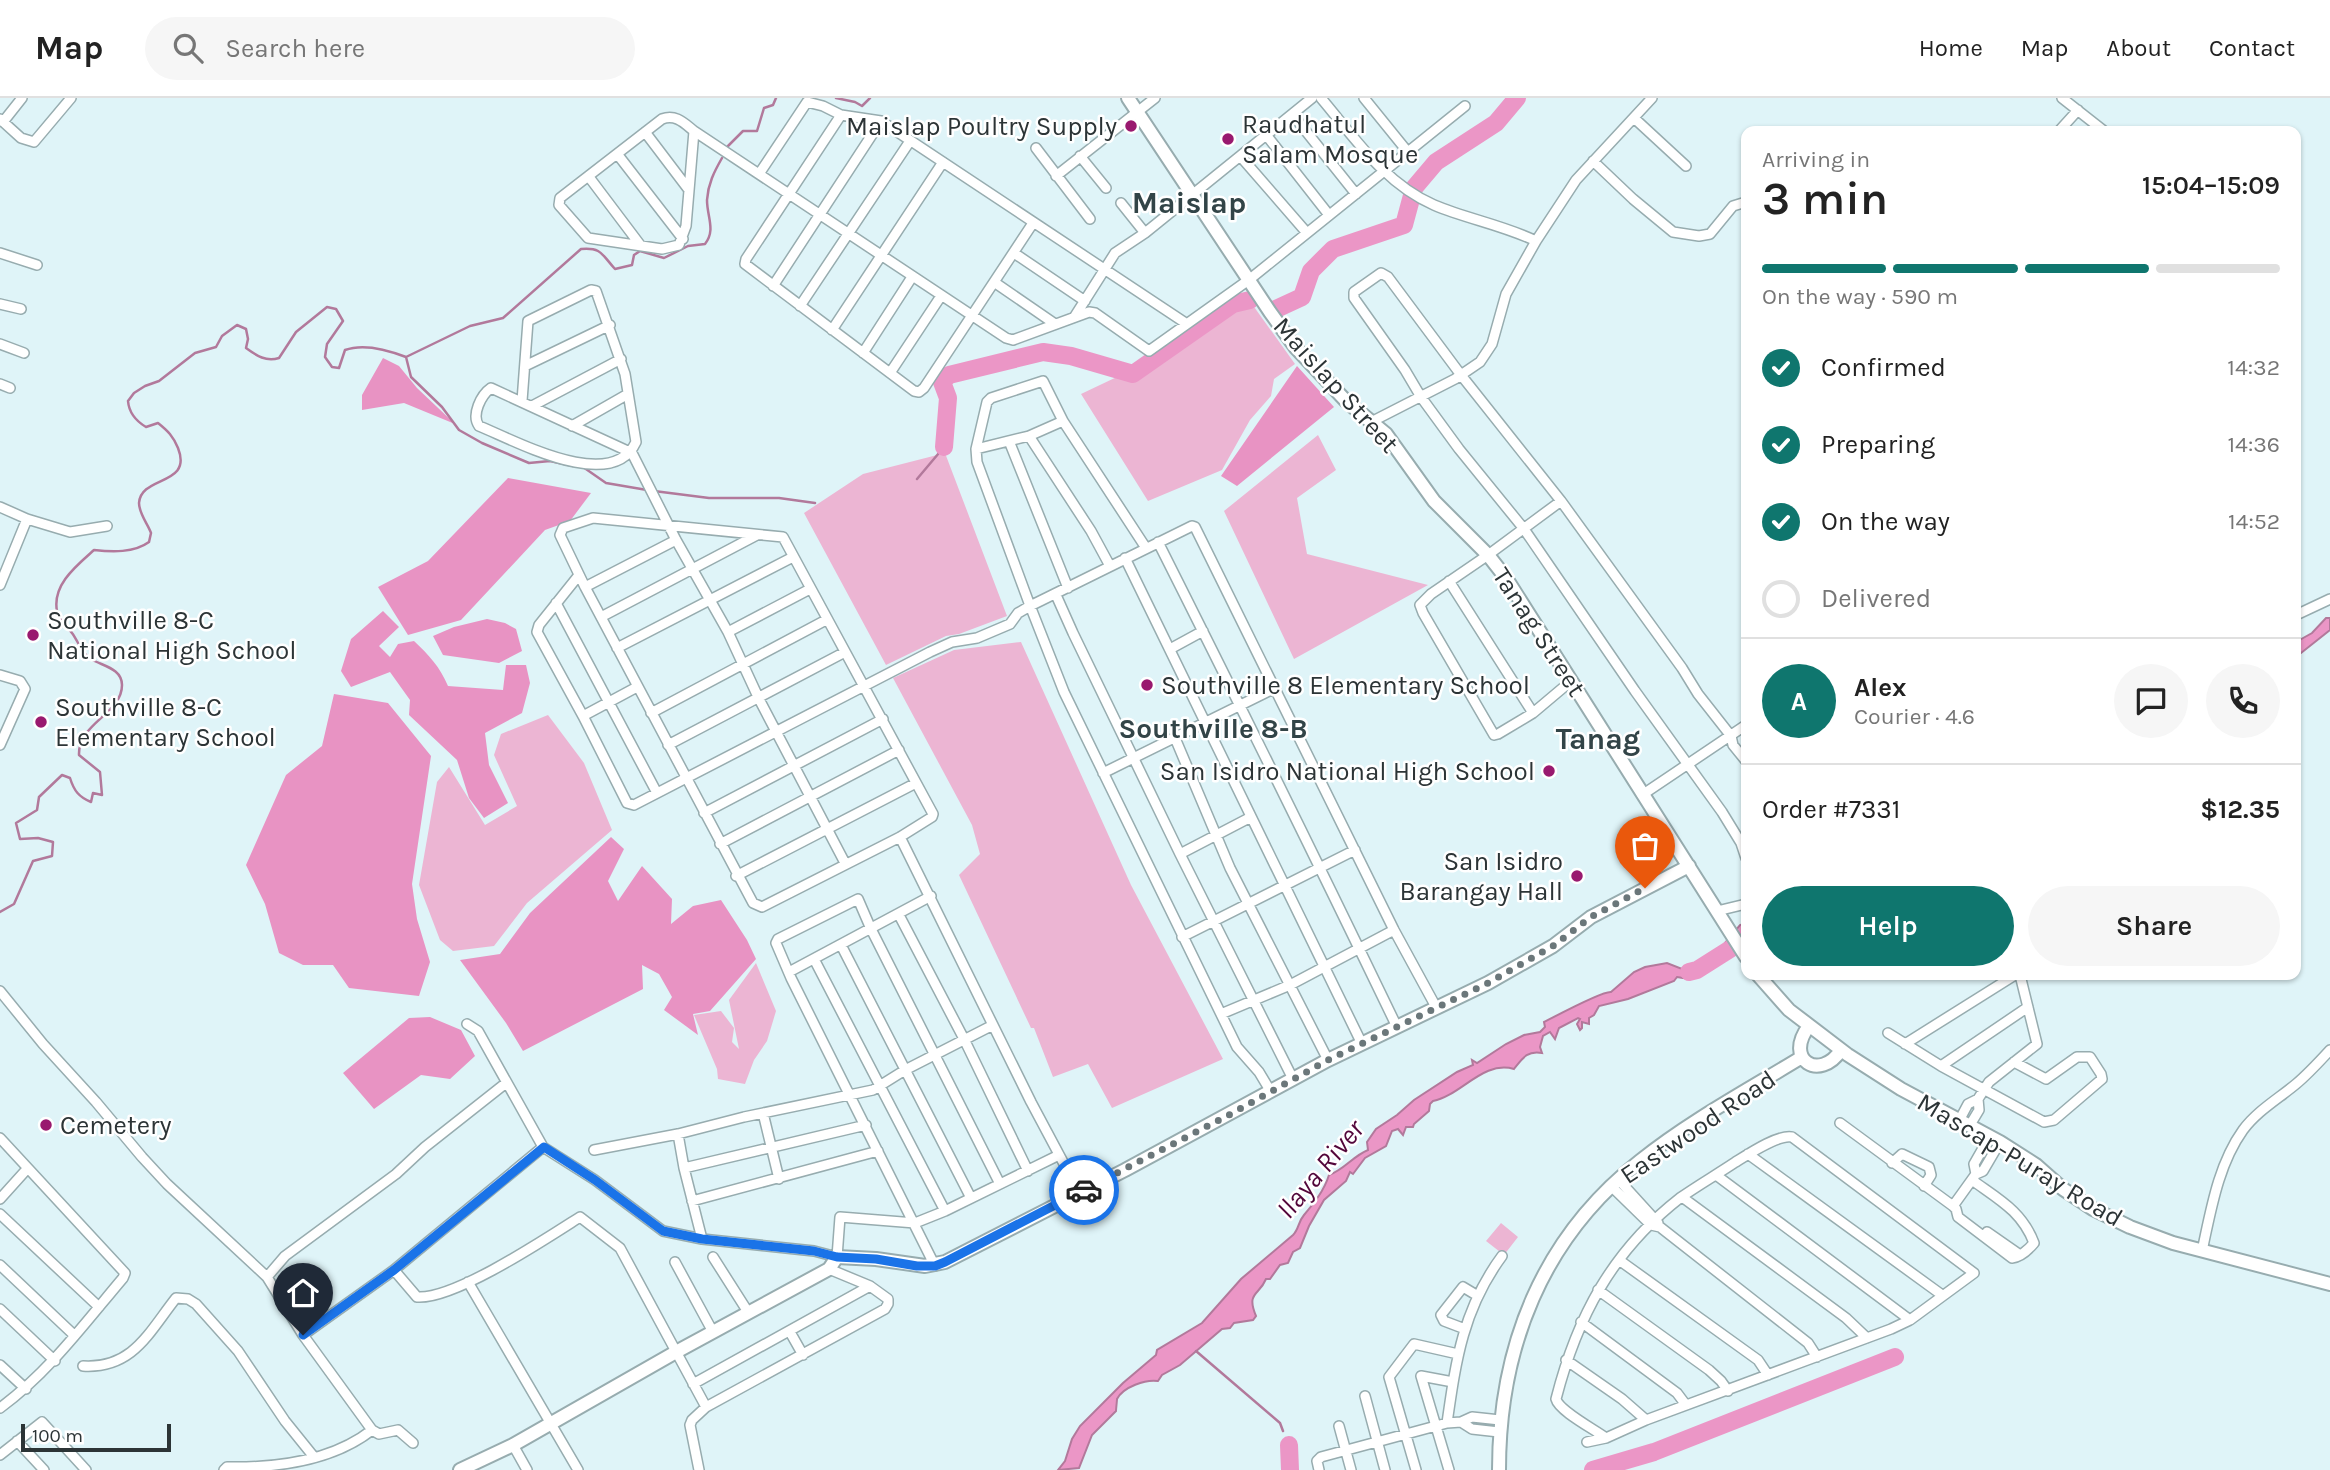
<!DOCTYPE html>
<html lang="en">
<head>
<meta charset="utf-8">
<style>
	body { margin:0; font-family:Karla,sans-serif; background:#f6f6f6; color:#222; height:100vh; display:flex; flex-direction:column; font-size:26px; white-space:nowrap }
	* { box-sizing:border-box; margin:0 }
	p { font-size:23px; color:#767676 }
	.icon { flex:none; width:38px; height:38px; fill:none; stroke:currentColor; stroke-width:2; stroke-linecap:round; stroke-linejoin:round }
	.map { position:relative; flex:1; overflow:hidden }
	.drawer { position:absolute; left:1741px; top:28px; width:560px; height:854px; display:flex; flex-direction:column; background:#fff; border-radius:14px; box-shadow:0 2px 5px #0004 }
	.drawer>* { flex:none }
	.scale { position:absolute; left:21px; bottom:18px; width:150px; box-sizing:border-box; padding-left:7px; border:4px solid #2c3436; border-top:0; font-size:19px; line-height:24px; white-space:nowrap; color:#2c3436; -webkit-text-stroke:5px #fff; paint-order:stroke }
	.pin { position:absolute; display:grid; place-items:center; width:60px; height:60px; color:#fff; margin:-72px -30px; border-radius:50% 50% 50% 0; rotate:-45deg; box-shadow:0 0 7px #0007 }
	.pin .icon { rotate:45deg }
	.courier { position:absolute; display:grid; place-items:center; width:70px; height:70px; margin:-35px; border:5px solid #1a73e8; border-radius:50%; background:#fff; color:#222; box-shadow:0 2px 9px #0007 }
	.headline em { font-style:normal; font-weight:600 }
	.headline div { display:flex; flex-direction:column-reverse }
	.headline { display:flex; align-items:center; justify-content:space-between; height:119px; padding:0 21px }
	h1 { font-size:46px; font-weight:600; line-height:52px }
	.bar { display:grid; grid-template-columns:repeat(4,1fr); gap:10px 7px; align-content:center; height:84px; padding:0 21px }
	.bar i { height:9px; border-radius:5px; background:#e0e0e0 }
	.bar .selected { background:#0f766e }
	.bar p { grid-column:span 4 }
	.line { display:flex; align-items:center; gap:18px; padding:0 21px; border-top:2px solid #e0e0e0 }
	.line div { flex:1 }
	.round { display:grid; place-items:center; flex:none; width:74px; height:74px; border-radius:37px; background:#f6f6f6 }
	ol { padding:0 21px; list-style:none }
	li { display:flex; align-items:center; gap:21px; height:77px }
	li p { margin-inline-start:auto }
	li .icon { padding:7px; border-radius:50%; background:#0f766e; color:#fff; stroke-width:4 }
	li:last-child { color:#767676 }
	li i { width:38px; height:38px; border:4px solid #e0e0e0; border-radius:50% }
	.primary-button { display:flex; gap:14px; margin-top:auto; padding:14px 21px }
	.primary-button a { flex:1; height:80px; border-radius:42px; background:#0f766e; color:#fff; font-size:28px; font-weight:600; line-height:80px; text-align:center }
	.primary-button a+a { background:#f6f6f6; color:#222 }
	header { display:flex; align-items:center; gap:42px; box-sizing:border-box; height:98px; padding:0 35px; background:#fff; border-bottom:2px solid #e0e0e0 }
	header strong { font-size:33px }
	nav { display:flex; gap:38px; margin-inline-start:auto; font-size:24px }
	.search { width:490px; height:63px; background:#f6f6f6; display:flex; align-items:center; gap:18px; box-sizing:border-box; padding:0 24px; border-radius:38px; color:#767676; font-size:26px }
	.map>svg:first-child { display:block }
</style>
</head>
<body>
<header>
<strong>Map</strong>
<div class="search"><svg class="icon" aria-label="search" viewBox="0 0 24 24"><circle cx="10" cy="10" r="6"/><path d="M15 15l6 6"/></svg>Search here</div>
<nav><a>Home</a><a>Map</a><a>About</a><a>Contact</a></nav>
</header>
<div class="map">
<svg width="2330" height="1372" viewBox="0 0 2330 1372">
	<rect width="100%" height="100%" fill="#dff4f8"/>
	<path fill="#ecb5d3" d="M1252 206 1295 266 1274 281 1271 298 1250 322 1222 372 1148 403 1081 296 1161 258 1219 213Z
		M1318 337 1336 372 1297 400 1307 456 1428 487 1294 561 1224 413Z
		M945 355 1007 518 959 536 946 538 886 567 804 415 863 376Z
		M1021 544 1131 787 1223 961 1112 1010 1088 966 1053 979 1034 930H1031L959 777 980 756 972 727 893 580 954 552Z
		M548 617 584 665 612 732 527 805 494 848 453 853 440 842 419 787 437 684 449 669 485 727 517 708 494 657 501 636Z
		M756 865 776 913 767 943 754 962 745 986 718 981 717 971 694 917 721 913 734 930 732 944 739 951 729 902Z
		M1501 1125 1518 1139 1504 1157 1486 1143Z"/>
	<path fill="#e893c3" d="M383 260 399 268 417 290 455 326 404 305 362 312V297Z
		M1297 268 1334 309 1237 388 1221 378Z
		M508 380 591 395 570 423 545 432 461 522 408 537 378 489 428 463Z
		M383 513 399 529 379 548 390 559 398 546 414 543C429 557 440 569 448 588L503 592 506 567H526L530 585 522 615 485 635 489 667 508 705 484 720 469 700 457 662 409 617 410 602 390 574 351 589 341 573 351 541Z
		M487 521 505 525 516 531 522 553 499 565 443 557 433 538 454 529Z
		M334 596 388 605 431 658 412 786 417 821 430 864 419 898 349 890 333 867H303L279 855 265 806 246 767 286 677 322 648Z
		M611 739 624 751 608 783 618 803 642 768 672 801 671 826 693 808 721 802 747 842 756 861 710 913 693 916 698 937 664 912 672 899 659 876 642 867 643 891 523 953 506 925 460 862 500 856 530 815Z
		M430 919 461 932 475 958 450 981 421 977 374 1011 343 975 409 920Z"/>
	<path fill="#eb96c6" stroke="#b2799b" stroke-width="2" d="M2326 520H2330V532L2296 559V544L2312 535Z
		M1746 825V846L1726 855 1727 857 1720 863 1712 861 1709 870 1699 873C1694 882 1687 881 1677 879L1674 883 1628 901 1599 908 1594 917 1589 920V926L1582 924V930L1580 932 1577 926 1580 921 1578 920 1559 930 1555 941 1550 934 1543 938 1540 949 1542 955C1527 952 1522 961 1514 971 1483 962 1462 997 1433 1003L1430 1006 1429 1013 1414 1026 1413 1029H1406L1403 1037 1398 1031 1392 1033 1386 1048 1365 1060 1353 1076 1350 1074 1346 1083 1324 1102 1309 1128 1300 1150 1293 1154 1288 1165 1280 1167 1270 1181H1266C1259 1198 1246 1194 1256 1218L1253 1222 1234 1225 1230 1230 1222 1231 1180 1267 1162 1277 1158 1283C1146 1281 1123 1289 1117 1301 1117 1303 1116 1311 1116 1313L1092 1337 1079 1370 1058 1372 1065 1363 1072 1341 1080 1328 1123 1285 1156 1257 1157 1252 1202 1225 1241 1181 1293 1137C1299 1131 1298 1124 1304 1117 1314 1105 1324 1093 1329 1077 1344 1072 1353 1058 1368 1052L1367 1044 1376 1031 1397 1017 1414 1002 1457 974 1473 967 1472 962 1477 965 1506 946 1524 937 1540 934 1545 929 1544 924C1556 918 1602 893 1611 894L1634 874 1645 869 1667 865 1682 871 1697 869 1720 851 1740 827Z"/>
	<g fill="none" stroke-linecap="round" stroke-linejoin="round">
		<path stroke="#b2799b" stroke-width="2.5" d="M836 0 855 4 862 8 870 0
			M728 48 743 33H757L764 10 773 7 776 0
			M406 259 411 279 442 309 459 332 482 345 529 365 550 363 573 368
			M583 369 606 385 647 392
			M917 381 944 349
			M654 393 709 400H779L815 405
			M0 814 14 806 33 763 52 758 53 744 38 740 20 741 16 725 37 712 39 699 62 677 70 680C74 693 79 699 91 704L93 695 102 697 100 674 79 657C78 625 122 616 122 587 122 570 102 568 91 561 82 556 78 543 72 535 67 528 58 522 57 513 52 487 76 468 94 452 112 454 134 455 149 444L151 435C148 426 139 416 139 405 141 377 193 388 178 350 173 338 168 333 158 325L146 329C136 323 129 315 128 303L134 295 145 288 159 283 195 255 216 249 222 238 237 227 246 231 248 241 246 250C257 258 266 264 279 260L296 234 327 209 336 211 343 223 327 246 325 259 332 269 339 270 345 252C364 245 388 252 406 259L470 228 503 220 581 151C602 149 602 157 615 171L632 167 634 157 640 153 664 160 688 148 705 146C716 132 707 119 707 102 708 86 714 74 722 60
			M1196 1253 1280 1325 1283 1333"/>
		<path stroke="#eb96c6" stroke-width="18" d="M1276 211 1302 199 1311 173 1333 151 1404 127 1414 90 1436 64 1496 25 1517 0
			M944 349 948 300 942 284 949 277 1043 254 1071 258 1133 276 1233 206 1250 202
			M1689 874 1697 872 1746 841
			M1289 1347 1290 1372
			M1593 1372 1654 1354 1895 1259"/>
		<defs>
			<path id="street" d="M1321 0C1354 39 1385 86 1434 107 1467 121 1503 127 1536 143
				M1364 0 1407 53
				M2062 0 2104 33
				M841 17 746 161 745 166 914 293 919 294 924 290 1033 125
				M1293 17 1356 96
				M1634 20 1686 68
				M0 21 21 40 34 44 71 0
				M3 24 22 0
				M694 33 686 128 679 147 662 151 588 140 559 107 560 100 662 21C676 16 684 25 694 33L1006 240 1013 242 1089 214 1095 215 1149 253 1250 181 1465 8
				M2059 33 2078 12
				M645 34 689 92
				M1267 38 1329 117
				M1036 50 1090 121
				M618 57 683 141
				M1080 58 1106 90
				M1241 59 1307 135
				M1593 63 1633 101 1673 134 1699 138 1710 136 1733 108 1746 104
				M759 76 807 4 823 8 841 17 881 23 1187 226
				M1056 78 1155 0
				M589 79 641 148
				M1121 105 1145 135
				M0 155 37 167
				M1014 155 1085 203
				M994 184 1055 226
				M773 188 881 23
				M0 206 21 211
				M800 208 910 43
				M1075 218 1115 155 1145 135 1312 0
				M832 232 943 64
				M0 246 24 255
				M863 255 912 179
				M525 268 610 227
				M890 275 941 198
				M0 286 10 290
				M522 303 528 223 591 192 596 193 625 276 636 344C612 396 516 343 479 328 471 317 481 297 491 290L632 355 676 442 728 534 759 601 845 765
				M532 308 621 261
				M1063 323 1043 283 991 300 987 304 976 351 977 364 1029 505 1064 594 1237 949 1259 974 1271 994
				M1371 324 1455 281 1480 264 1492 246 1506 196 1536 143 1576 82 1652 0
				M572 328 628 296
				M1029 338 1091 433 1110 468
				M1009 343 1068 490
				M976 351 1029 338 1063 323 1146 450
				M1561 403 1488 457 1431 496 1420 507 1423 515 1494 637 1498 636 1533 615 1571 583
				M0 409 27 421 70 434 107 428
				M593 420 783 439 933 716 932 719 900 739 762 809 753 805 585 489 560 437 563 430Z
				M1158 444C1239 605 1319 767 1397 929
				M1125 460 1362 946
				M579 477 539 527 537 534 583 618 627 705 634 707 930 554 952 544 977 540 1010 526 1018 515 1030 508 1192 428 1195 429 1394 832 1436 909
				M1449 483 1533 615
				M0 487 27 421
				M585 489 676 442
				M1056 497 1073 535 1180 756 1293 981
				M556 505 657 695
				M2296 517 2330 501
				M601 519 757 437
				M728 534 810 491
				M617 550 793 459
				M1170 551 1203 533
				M0 577 20 583 25 591 0 647
				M651 615 826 522
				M583 618 637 589
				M1175 640 1230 770 1328 962
				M668 647 845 554
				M1746 663 1733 647 1731 638 1698 596 1682 570 1561 403 1461 277 1388 179 1381 175 1354 194V200L1405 272 1421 299 1459 351 1524 431 1635 593 1722 714 1741 745 1746 760
				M1103 675 1275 590
				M1642 697 1746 627
				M704 715 883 621
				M900 739 1031 1004 1079 1094
				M720 746 899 652
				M1180 756 1251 719
				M736 778 916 685
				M1717 813 1746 806
				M899 817 964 941 1028 1073
				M1182 839 1355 752
				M841 847 971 1100
				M814 861 945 1113
				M789 874 931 798
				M0 893 43 946 96 1004 142 1059 167 1086 267 1179 303 1237 372 1332
				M1221 916 1290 887 1394 832
				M467 926 478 933 543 1049 595 1082 663 1133 702 1141 814 1153 837 1159 840 1119 915 1125 945 1113 1059 1057
				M1888 935 1941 968 2044 1024 2054 1022 2102 981 2101 976 2090 959H2077L2046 981 2014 964
				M1905 946 2015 877
				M1941 968 2028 909
				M763 1015 779 1081
				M1960 1021 1968 1006 1978 1001 1989 984 2037 946 2020 877
				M1840 1025 1953 1108 1976 1076 1983 1073 2000 1044
				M1970 1027 1979 1012 1978 1001
				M678 1036 684 1070 702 1141
				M0 1040 125 1175 123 1180C84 1226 49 1274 0 1310
				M594 1052 678 1036 744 1019 873 992 905 972 993 927
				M1748 1056 1942 1197
				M1892 1065 1902 1056 1929 1069 1931 1077 1924 1088
				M684 1070 866 1027
				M1976 1076 1974 1066 1990 1038
				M1716 1077 1910 1222
				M1618 1081 1658 1125
				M1611 1088 1651 1127 1660 1129 1808 1245 1817 1259
				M1682 1099 1846 1220 1867 1240
				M0 1101 27 1071
				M692 1103 878 1053
				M1953 1108 1956 1111 1958 1119 2012 1160C2020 1159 2029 1151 2034 1145 2022 1113 1998 1101 1972 1082
				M0 1116 99 1209
				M1987 1134 2020 1157
				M2202 1153C2211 1112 2218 1067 2243 1032 2257 1013 2278 1001 2296 986 2308 976 2319 964 2330 952
				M713 1159 748 1214
				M1619 1162 1758 1262 1768 1277
				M675 1164 713 1234
				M0 1167 74 1237
				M935 1168 791 880 776 845 778 841 858 801 871 831 1000 1086
				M394 1172 417 1199C454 1202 547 1140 580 1119L620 1150 706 1309
				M267 1179 285 1158 396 1076 425 1049 506 985
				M468 1184 578 1372
				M1598 1192 1709 1272 1721 1283 1728 1293
				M0 1211 55 1263
				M1581 1224 1677 1295 1686 1307
				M1465 1231 1444 1223 1441 1217 1463 1189 1478 1198
				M790 1234 803 1257
				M303 1237 394 1172 543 1049
				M1566 1262 1622 1301 1646 1322
				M0 1267 26 1291
				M83 1268C133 1271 149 1234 176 1200L188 1201 196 1206 238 1253 285 1323 314 1359
				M693 1286 870 1188
				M1365 1298 1385 1372
				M1461 1324 1472 1331 1499 1334
				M1447 1325C1456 1262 1463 1211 1502 1158
				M1339 1328 1351 1372
				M17 1343 44 1372
				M1587 1344 1606 1340 1646 1322 1891 1231 1910 1222 1974 1175 1792 1039C1778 1036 1747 1057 1734 1065 1716 1077 1697 1088 1680 1100 1612 1153 1577 1219 1556 1301 1559 1313 1594 1331 1606 1340
				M513 1347 527 1372
				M0 1357 42 1324 86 1372
				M224 1372 227 1369C276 1370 331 1364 372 1332L379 1336 398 1332 413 1345
				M699 1372 690 1327 692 1322 706 1309 885 1211 888 1206V1201L870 1188 829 1171
				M1319 1372 1317 1363 1321 1359 1447 1325 1461 1324 1472 1319 1500 1322
				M1416 1372 1389 1279 1414 1246 1458 1256
				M1449 1372 1421 1278 1453 1284"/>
			<path id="secondary" d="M1128 0 1270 214 1296 250 1346 303 1386 336 1434 403 1488 457 1506 480 1746 859
				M1758 877 1789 912 1848 957 1901 991 2000 1044 2036 1067 2063 1091 2093 1111 2130 1129 2173 1145 2330 1186
				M1809 928C1783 962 1820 984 1841 952
				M460 1372 513 1347 676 1254 829 1171 837 1159 876 1161 925 1168 945 1164 1125 1072 1328 962 1488 885 1553 848 1591 819 1689 768
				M1499 1372C1499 1249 1542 1140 1640 1063 1690 1023 1748 992 1802 959"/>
		</defs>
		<use href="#street" stroke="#97acaf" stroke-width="12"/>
		<use href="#secondary" stroke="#97acaf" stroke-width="16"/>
		<use href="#street" stroke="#fff" stroke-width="9"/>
		<use href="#secondary" stroke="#fff" stroke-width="12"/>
	</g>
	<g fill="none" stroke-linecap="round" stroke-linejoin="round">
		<path stroke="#6b777a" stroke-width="7" stroke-dasharray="0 12.6" d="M1084 1092 1227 1018 1328 962 1488 885 1553 848 1591 819 1645 790"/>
		<path stroke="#1a73e8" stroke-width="9" d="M303 1237 394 1172 544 1049 595 1082 663 1133 702 1141 814 1153 837 1159 876 1161 917 1168H935L945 1164 1084 1092"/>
	</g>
	<g fill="#99196f" stroke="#fff" stroke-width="2.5">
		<circle cx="1131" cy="28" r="7"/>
		<circle cx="1228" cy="41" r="7"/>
		<circle cx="33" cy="537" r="7"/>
		<circle cx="1147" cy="587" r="7"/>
		<circle cx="41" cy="624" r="7"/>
		<circle cx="1549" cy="673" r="7"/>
		<circle cx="1577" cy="778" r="7"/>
		<circle cx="46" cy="1027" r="7"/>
	</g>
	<g text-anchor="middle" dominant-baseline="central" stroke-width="5" stroke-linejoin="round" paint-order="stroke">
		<g font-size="26" fill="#2c3436" stroke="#fff" text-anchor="start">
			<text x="1242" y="26">Raudhatul<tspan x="1242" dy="30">Salam Mosque</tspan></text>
			<text x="1117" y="28" text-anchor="end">Maislap Poultry Supply</text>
			<text x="47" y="522">Southville 8-C<tspan x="47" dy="30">National High School</tspan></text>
			<text x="1161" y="587">Southville 8 Elementary School</text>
			<text x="55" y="609">Southville 8-C<tspan x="55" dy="30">Elementary School</tspan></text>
			<text x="1535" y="673" text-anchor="end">San Isidro National High School</text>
			<text x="1563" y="763" text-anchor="end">San Isidro<tspan x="1563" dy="30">Barangay Hall</tspan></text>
			<text x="60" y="1027">Cemetery</text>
		</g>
		<g font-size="26" fill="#2c3436" stroke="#fff">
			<text transform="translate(1336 287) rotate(48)">Maislap Street</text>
			<text transform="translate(1539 534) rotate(57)">Tanag Street</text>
			<text transform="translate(1698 1029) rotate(-34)">Eastwood Road</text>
			<text transform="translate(2020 1062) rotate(31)">Mascap-Puray Road</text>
		</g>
		<g font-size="28" font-weight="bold" fill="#324447" stroke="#fff">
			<text x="1213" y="630">Southville 8-B</text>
		</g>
		<g font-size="28" font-style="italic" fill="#52063a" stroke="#fff">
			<text transform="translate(1320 1071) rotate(-50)">Ilaya River</text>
		</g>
		<g font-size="30" font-weight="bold" fill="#324447" stroke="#fff">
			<text x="1189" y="105">Maislap</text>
			<text x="1598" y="641">Tanag</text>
		</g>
	</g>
</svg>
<div class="scale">100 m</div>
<div class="pin" style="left:1645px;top:790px;background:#ea580c"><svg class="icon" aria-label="bag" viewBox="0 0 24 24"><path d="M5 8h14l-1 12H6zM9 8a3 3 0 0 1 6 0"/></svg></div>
<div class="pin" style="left:303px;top:1237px;background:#1f2937"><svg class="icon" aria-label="home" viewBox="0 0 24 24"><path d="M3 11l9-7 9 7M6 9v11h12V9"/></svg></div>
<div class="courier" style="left:1084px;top:1092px"><svg class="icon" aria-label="car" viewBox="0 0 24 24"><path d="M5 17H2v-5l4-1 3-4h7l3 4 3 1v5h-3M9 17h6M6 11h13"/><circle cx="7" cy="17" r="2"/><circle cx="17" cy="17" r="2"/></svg></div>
<section class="drawer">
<div class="headline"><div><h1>3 min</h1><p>Arriving in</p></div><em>15:04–15:09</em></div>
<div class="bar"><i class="selected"></i><i class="selected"></i><i class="selected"></i><i></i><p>On the way · 590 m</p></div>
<ol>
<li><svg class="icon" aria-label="check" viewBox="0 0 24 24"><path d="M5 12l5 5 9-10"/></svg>Confirmed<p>14:32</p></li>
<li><svg class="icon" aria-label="check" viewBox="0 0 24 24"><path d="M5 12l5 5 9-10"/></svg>Preparing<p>14:36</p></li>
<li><svg class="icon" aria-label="check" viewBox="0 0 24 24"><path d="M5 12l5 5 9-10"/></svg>On the way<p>14:52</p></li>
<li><i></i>Delivered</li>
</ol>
<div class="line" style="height:126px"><b class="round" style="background:#0f766e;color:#fff">A</b><div><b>Alex</b><p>Courier · 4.6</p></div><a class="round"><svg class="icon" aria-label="chat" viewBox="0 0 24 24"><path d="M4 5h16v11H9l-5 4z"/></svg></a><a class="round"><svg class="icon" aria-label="phone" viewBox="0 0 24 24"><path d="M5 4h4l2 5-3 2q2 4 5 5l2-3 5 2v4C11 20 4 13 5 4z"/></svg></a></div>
<div class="line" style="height:91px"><div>Order #7331</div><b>$12.35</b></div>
<div class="primary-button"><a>Help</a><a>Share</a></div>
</section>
</div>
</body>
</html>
